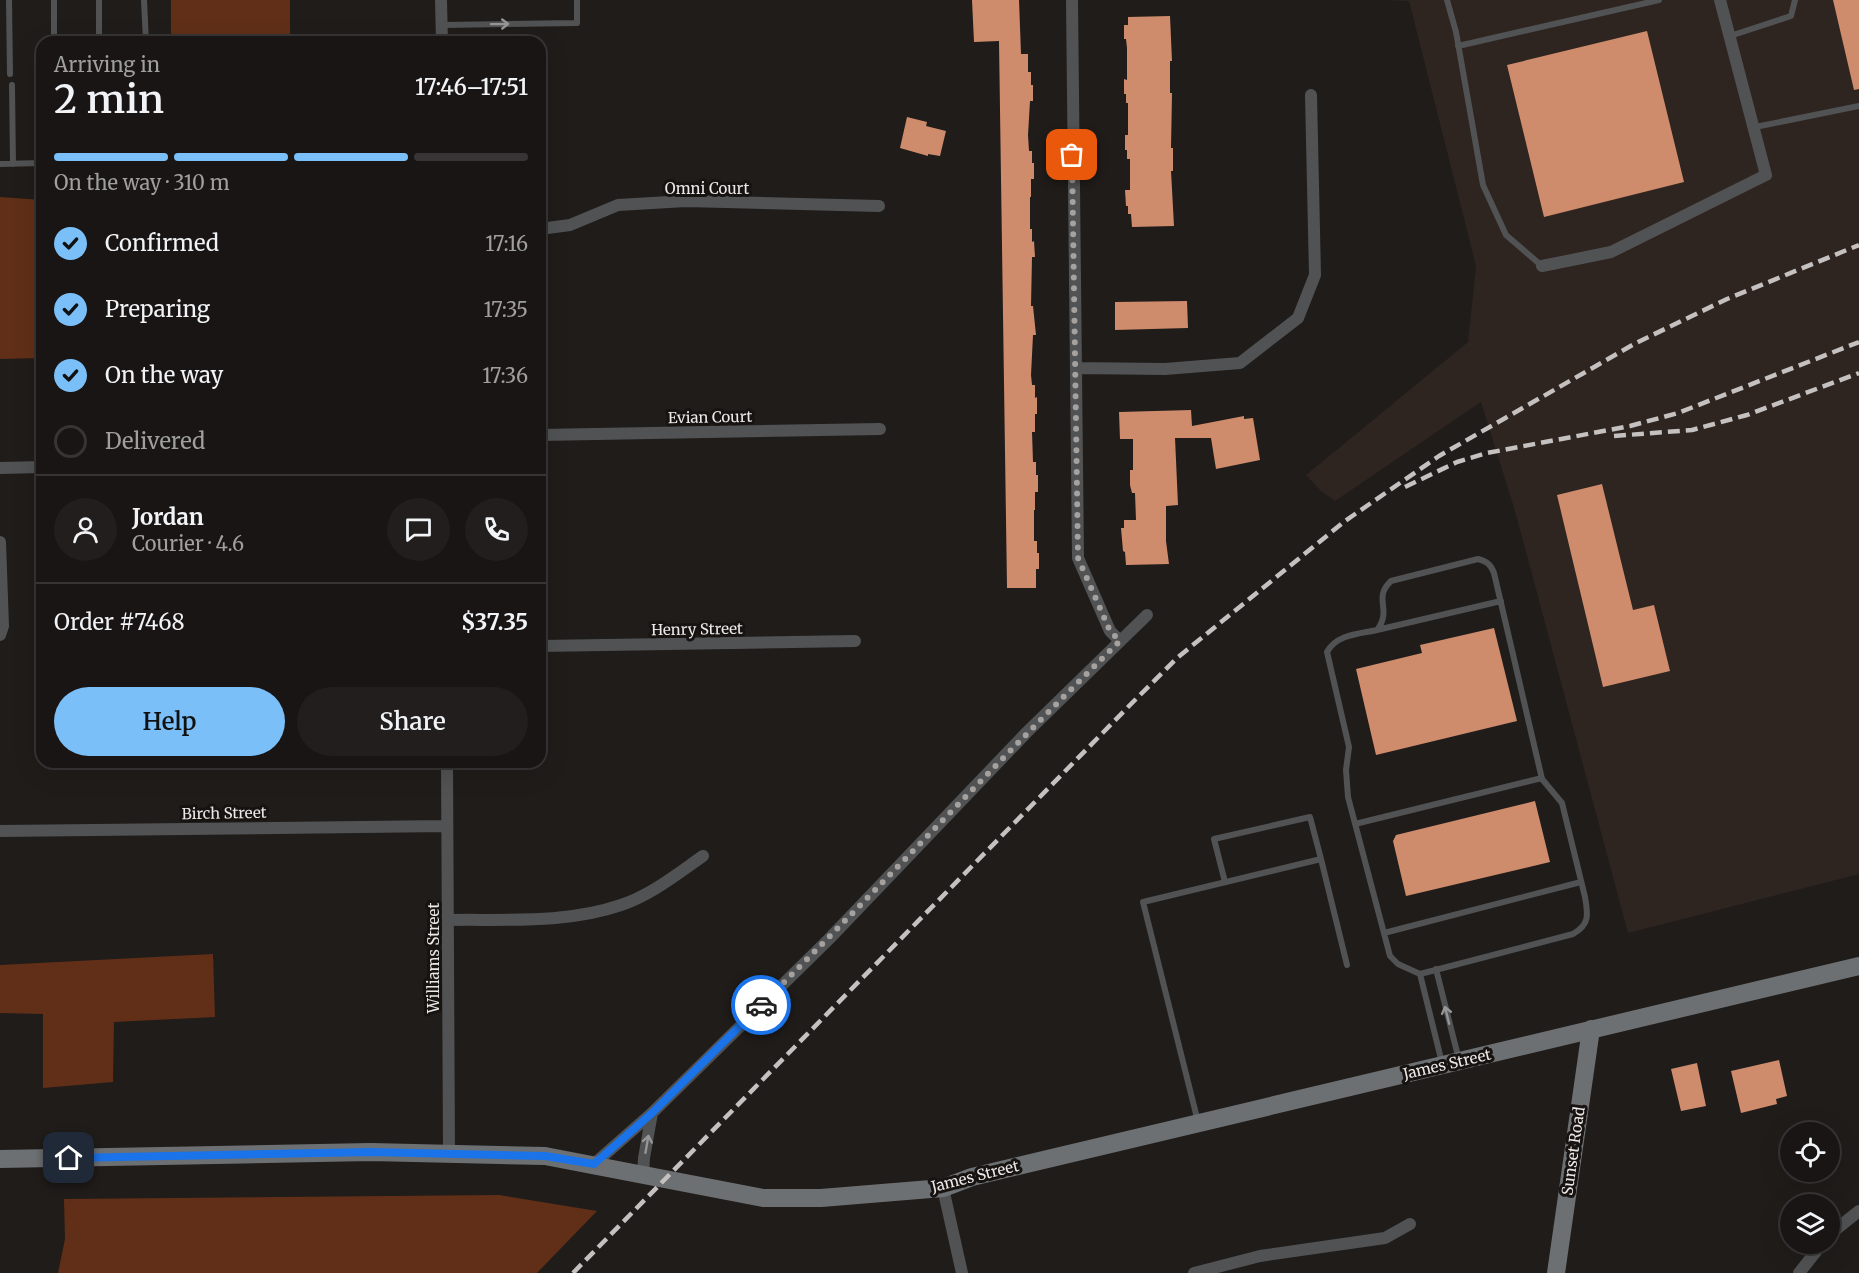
<!DOCTYPE html>
<html lang="en">
<head>
<meta charset="utf-8">
<style>
	body { margin:0; font-family:Merriweather,serif; background:#211e1d; color:#f1f3f6; height:100vh; display:flex; flex-direction:column; font-size:22px; white-space:nowrap }
	* { box-sizing:border-box; margin:0 }
	p { font-size:20px; color:#9f9fa0 }
	.icon { flex:none; width:33px; height:33px; fill:none; stroke:currentColor; stroke-width:2; stroke-linecap:round; stroke-linejoin:round }
	.map { position:relative; flex:1; overflow:hidden }
	.sheet { position:absolute; left:36px; top:36px; width:510px; height:732px; display:flex; flex-direction:column; background:#181514; border-radius:18px; box-shadow:0 6px 24px #0002,0 0 0 2px #363434 }
	.sheet>* { flex:none }
	.tools { position:absolute; left:1780px; top:1122px; display:grid; gap:12px }
	.tools a { display:grid; place-items:center; width:60px; height:60px; border-radius:50%; background:#181514; box-shadow:0 6px 24px #0002,0 0 0 2px #363434; font-size:30px }
	.pin { position:absolute; display:grid; place-items:center; width:51px; height:51px; color:#fff; margin:-26px; border-radius:12px; box-shadow:0 3px 9px #0006 }
	.courier { position:absolute; display:grid; place-items:center; width:60px; height:60px; margin:-30px; border:4px solid #1a73e8; border-radius:50%; background:#fff; color:#222; box-shadow:0 2px 8px #0007 }
	.overview em { font-style:normal; font-weight:600 }
	.overview div { display:flex; flex-direction:column-reverse }
	.overview { display:flex; align-items:center; justify-content:space-between; height:102px; padding:0 18px }
	h1 { font-size:39px; font-weight:600; line-height:45px }
	.bar { display:grid; grid-template-columns:repeat(4,1fr); gap:9px 6px; align-content:center; height:72px; padding:0 18px }
	.bar i { height:8px; border-radius:4px; background:#363434 }
	.bar .on { background:#7abff8 }
	.bar p { grid-column:span 4 }
	.line { display:flex; align-items:center; gap:15px; padding:0 18px; border-top:2px solid #363434 }
	.line div { flex:1 }
	.round { display:grid; place-items:center; flex:none; width:63px; height:63px; border-radius:32px; background:#211e1d }
	ol { padding:0 18px; list-style:none }
	li { display:flex; align-items:center; gap:18px; height:66px }
	li p { margin-inline-start:auto }
	li .icon { padding:6px; border-radius:50%; background:#7abff8; color:#111; stroke-width:4 }
	li:last-child { color:#9f9fa0 }
	li i { width:33px; height:33px; border:3px solid #363434; border-radius:50% }
	.button { display:flex; gap:12px; margin-top:auto; padding:12px 18px }
	.button a { flex:1; height:69px; border-radius:36px; background:#7abff8; color:#111; font-size:24px; font-weight:600; line-height:69px; text-align:center }
	.button a+a { background:#211e1d; color:#f1f3f6 }
	.map>svg:first-child { display:block }
</style>
</head>
<body>
<div class="map">
<svg width="1859" height="1273" viewBox="0 0 1859 1273">
	<rect width="100%" height="100%" fill="#201c1a"/>
	<path fill="#2e2420" d="M1383 0H1859V874L1628 933 1515 511 1481 402 1335 501 1321 491 1306 475 1468 342 1476 266 1409 1Z"/>
	<path fill="#612f17" d="M171 0H290V42H171Z
		M0 197 42 200V358L0 359Z
		M213 954 215 1017 114 1022 113 1082 43 1088V1014L0 1013V965Z
		M499 1195 597 1211 537 1273H58L65 1239 64 1199Z"/>
	<path fill="#cf8c6d" d="M972 0H1019L1021 54H1028V72H1031V85H1033V101H1030L1028 135 1029 151H1032V163H1034V179H1031V197H1030V229H1032V242L1034 241 1035 257H1032L1031 306H1033L1036 335H1033L1031 375 1032 385H1035V398L1037 397V414H1035V432H1032L1033 462H1036V475H1038V492H1035V510H1034V541H1037V553H1039V569H1036V588H1007L999 41 974 42Z
		M1833 0H1859V89L1854 90Z
		M1170 16 1172 61H1170V93H1172L1171 148H1173V171H1171L1174 226 1132 227 1131 214H1128V206H1126L1125 190H1130V159H1127V150H1125V135H1128V103H1126V94H1124V79L1127 80V48L1126 39H1124V25H1128V17Z
		M1647 31 1684 182 1544 217 1507 65Z
		M907 117 927 122 926 126 946 131 940 156 928 154V156L900 148Z
		M1187 301 1188 328 1115 330V302Z
		M1191 410 1192 426 1244 416V419L1253 418 1260 460 1216 469 1211 438H1175L1178 505 1166 506V541L1169 564 1126 565 1125 552 1123 551 1121 528H1124V520H1136L1135 493H1132L1130 485V470H1133V439H1120L1119 412Z
		M1602 484 1633 610 1654 605 1670 671 1603 687 1557 495Z
		M1494 628 1517 721 1376 755 1356 669 1422 653 1420 645Z
		M1535 801 1550 862 1406 896 1393 841 1396 835Z
		M1779 1060 1787 1096 1776 1099 1777 1104 1741 1113 1731 1071Z
		M1697 1063 1706 1106 1681 1111 1671 1069Z"/>
	<g fill="none" stroke-linecap="round" stroke-linejoin="round">
		<path stroke="#505254" stroke-width="6" d="M9 0 10 74
			M54 0V42
			M99 0V42
			M144 0 146 42
			M1447 0 1456 32 1483 185 1506 235 1542 266
			M442 25 577 23V0
			M1730 36 1791 16 1795 0
			M1458 46 1659 0
			M12 85 13 164
			M1755 127 1859 106
			M0 164 42 163
			M1478 559C1487 561 1491 565 1494 573L1542 779 1562 803 1585 897C1588 915 1590 924 1573 934L1420 974 1398 964 1390 956 1348 797 1346 770 1349 747 1327 652C1337 634 1359 634 1377 630 1393 609 1372 599 1391 581Z
			M1377 630 1501 601
			M1355 824 1542 778
			M1321 859 1347 965
			M1384 933 1581 882
			M1436 969 1459 1060
			M1420 974 1442 1063
			M1198 1122 1143 902 1321 859 1310 817 1214 839 1225 882"/>
		<path stroke="#505254" stroke-width="12" d="M441 0 442 42
			M1072 0 1078 558 1110 631 1120 641
			M540 229 570 225 618 205 686 201 879 206
			M1542 266 1611 252 1766 175 1720 0
			M1076 368 1165 369 1240 363 1298 318 1315 275 1311 95
			M540 435 880 429
			M0 468 42 467
			M0 542 3 626 0 635
			M540 646 855 641
			M447 762 449 1154
			M0 831 447 826
			M448 920C505 919 566 924 621 905 651 895 677 874 703 856
			M594 1164 652 1113 829 939 1027 732 1147 615
			M643 1175 644 1158 652 1113
			M943 1188 962 1273
			M1830 1234 1859 1211
			M1194 1273 1260 1256 1385 1238 1410 1224
			M1799 1273 1822 1244"/>
		<path stroke="#6d7072" stroke-width="18" d="M0 1159 371 1152 545 1156 763 1198H821L943 1188 972 1177 1859 966
			M1556 1273 1591 1029"/>
		<path stroke="#c4c1c0" stroke-width="4.5" stroke-dasharray="12 6" stroke-linecap="butt" d="M1614 436 1692 430 1747 415 1859 373
			M1405 487 1457 462 1487 453 1630 426 1678 413 1859 342
			M573 1273 1131 704 1177 658 1345 521 1439 456 1636 343 1727 299 1859 245"/>
	</g>
	<defs><path id="oneway-shaft" d="M-6 0H5M1.5-3L5.5 0L1.5 3" fill="none" stroke-width="1.6" stroke-linecap="round" stroke-linejoin="round" transform="scale(1.5)"/></defs>
	<g stroke="#969696">
		<use href="#oneway-shaft" transform="translate(500 24) rotate(-1)"/>
		<use href="#oneway-shaft" transform="translate(1447 1015) rotate(-104)"/>
		<use href="#oneway-shaft" transform="translate(647 1144) rotate(-80)"/>
	</g>
	<g fill="none" stroke-linecap="round" stroke-linejoin="round">
		<path stroke="#a4a19f" stroke-width="6" stroke-dasharray="0 10.8" d="M761 1005C883 885 998 760 1120 641L1110 631 1078 558 1072 155"/>
		<path stroke="#1a73e8" stroke-width="8" d="M69 1158 371 1152 545 1156 594 1164 652 1113 761 1005"/>
	</g>
	<g text-anchor="middle" dominant-baseline="central" stroke-width="6" stroke-linejoin="round" paint-order="stroke">
		<g font-size="15" fill="#ebe8e7" stroke="#171311">
			<text x="707" y="188">Omni Court</text>
			<text transform="translate(710 417) rotate(-1)">Evian Court</text>
			<text transform="translate(697 629) rotate(-1)">Henry Street</text>
			<text transform="translate(224 813) rotate(-1)">Birch Street</text>
			<text transform="translate(433 958) rotate(-90)">Williams Street</text>
			<text transform="translate(1447 1064) rotate(-13)">James Street</text>
			<text transform="translate(1573 1151) rotate(-82)">Sunset Road</text>
			<text transform="translate(975 1176) rotate(-14)">James Street</text>
		</g>
	</g>
</svg>
<div class="tools">
<a><svg class="icon" aria-label="locate" viewBox="0 0 24 24"><circle cx="12" cy="12" r="6"/><path d="M12 2v4M12 18v4M2 12h4M18 12h4"/></svg></a>
<a><svg class="icon" aria-label="layers" viewBox="0 0 24 24"><path d="M12 4l9 5-9 5-9-5zM3 14l9 5 9-5"/></svg></a>
</div>
<div class="pin" style="left:1072px;top:155px;background:#ea580c"><svg class="icon" aria-label="bag" viewBox="0 0 24 24"><path d="M5 8h14l-1 12H6zM9 8a3 3 0 0 1 6 0"/></svg></div>
<div class="pin" style="left:69px;top:1158px;background:#1f2937"><svg class="icon" aria-label="home" viewBox="0 0 24 24"><path d="M3 11l9-7 9 7M6 9v11h12V9"/></svg></div>
<div class="courier" style="left:761px;top:1005px"><svg class="icon" aria-label="car" viewBox="0 0 24 24"><path d="M5 17H2v-5l4-1 3-4h7l3 4 3 1v5h-3M9 17h6M6 11h13"/><circle cx="7" cy="17" r="2"/><circle cx="17" cy="17" r="2"/></svg></div>
<section class="sheet">
<div class="overview"><div><h1>2 min</h1><p>Arriving in</p></div><em>17:46–17:51</em></div>
<div class="bar"><i class="on"></i><i class="on"></i><i class="on"></i><i></i><p>On the way · 310 m</p></div>
<ol>
<li><svg class="icon" aria-label="check" viewBox="0 0 24 24"><path d="M5 12l5 5 9-10"/></svg>Confirmed<p>17:16</p></li>
<li><svg class="icon" aria-label="check" viewBox="0 0 24 24"><path d="M5 12l5 5 9-10"/></svg>Preparing<p>17:35</p></li>
<li><svg class="icon" aria-label="check" viewBox="0 0 24 24"><path d="M5 12l5 5 9-10"/></svg>On the way<p>17:36</p></li>
<li><i></i>Delivered</li>
</ol>
<div class="line" style="height:108px"><a class="round"><svg class="icon" aria-label="person" viewBox="0 0 24 24"><circle cx="12" cy="8" r="4"/><path d="M4 21q1-7 8-7t8 7"/></svg></a><div><b>Jordan</b><p>Courier · 4.6</p></div><a class="round"><svg class="icon" aria-label="chat" viewBox="0 0 24 24"><path d="M4 5h16v11H9l-5 4z"/></svg></a><a class="round"><svg class="icon" aria-label="phone" viewBox="0 0 24 24"><path d="M5 4h4l2 5-3 2q2 4 5 5l2-3 5 2v4C11 20 4 13 5 4z"/></svg></a></div>
<div class="line" style="height:78px"><div>Order #7468</div><b>$37.35</b></div>
<div class="button"><a>Help</a><a>Share</a></div>
</section>
</div>
</body>
</html>
